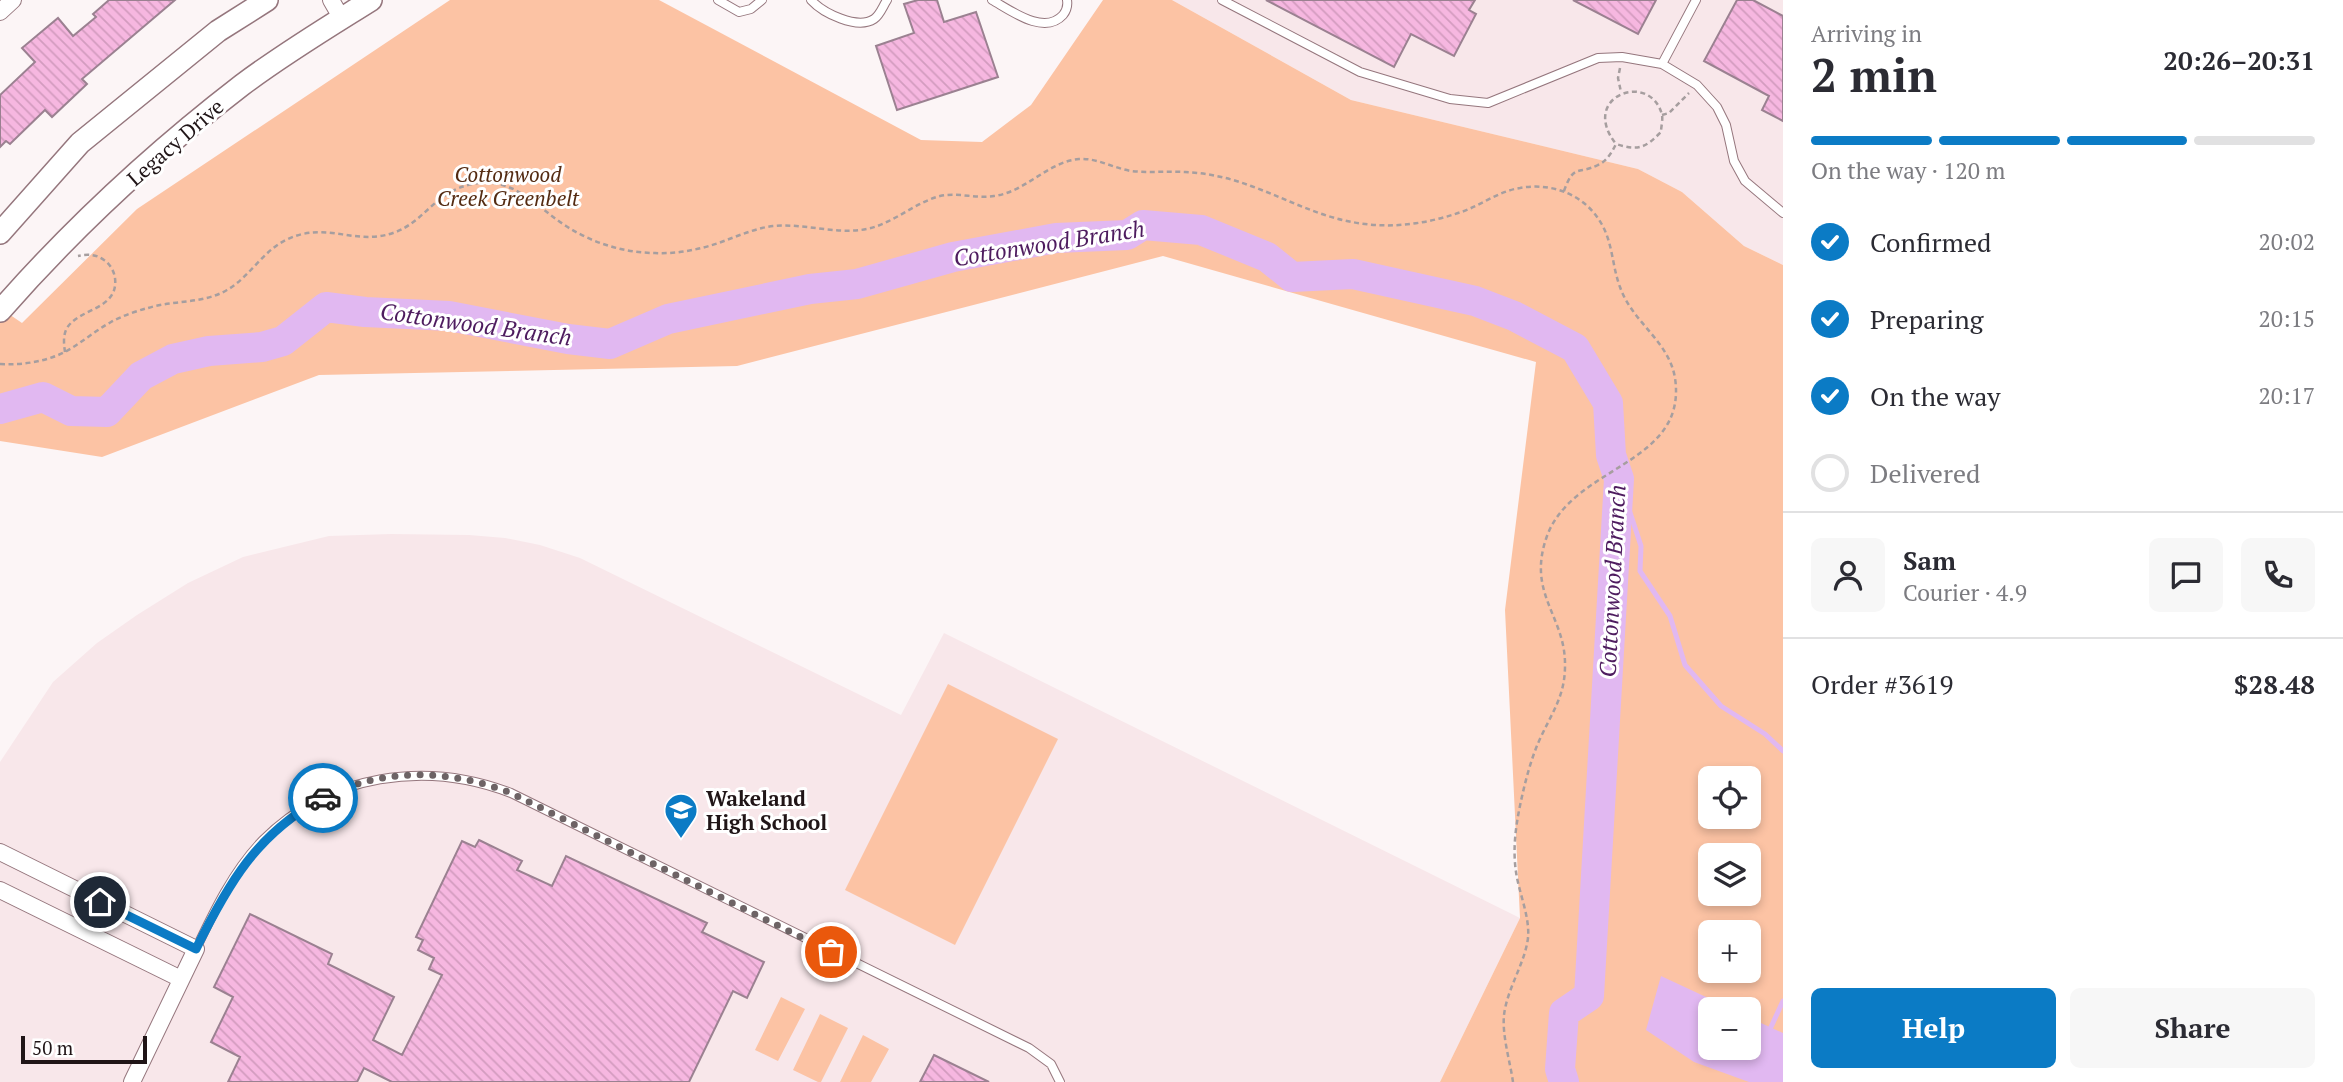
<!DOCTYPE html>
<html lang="en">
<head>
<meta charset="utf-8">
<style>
	body { margin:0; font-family:"PT Serif",serif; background:#f7f7f7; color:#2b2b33; height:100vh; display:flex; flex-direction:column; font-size:26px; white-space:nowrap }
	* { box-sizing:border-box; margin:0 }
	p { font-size:23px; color:#7c7c81 }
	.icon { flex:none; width:38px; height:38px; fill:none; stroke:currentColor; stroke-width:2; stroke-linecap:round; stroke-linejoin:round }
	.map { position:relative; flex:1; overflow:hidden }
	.sheet { display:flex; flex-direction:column; background:#fff; width:560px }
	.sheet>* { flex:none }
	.controls { position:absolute; left:1698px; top:766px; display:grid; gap:14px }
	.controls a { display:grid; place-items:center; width:63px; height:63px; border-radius:10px; background:#fff; box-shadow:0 4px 10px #0003; font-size:35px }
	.scale { position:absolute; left:21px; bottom:18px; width:126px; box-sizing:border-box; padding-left:7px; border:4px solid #201517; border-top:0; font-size:19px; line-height:24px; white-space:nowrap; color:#201517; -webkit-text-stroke:5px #fff; paint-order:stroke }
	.pin { position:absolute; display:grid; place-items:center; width:60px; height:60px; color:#fff; margin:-30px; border:4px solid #fff; border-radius:50%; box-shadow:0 2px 7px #0007 }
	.courier { position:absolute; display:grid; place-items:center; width:70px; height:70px; margin:-35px; border:5px solid #0b7bc5; border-radius:50%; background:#fff; color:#222; box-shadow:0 2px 9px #0007 }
	.overview em { font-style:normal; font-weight:800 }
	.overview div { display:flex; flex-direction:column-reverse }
	.overview { display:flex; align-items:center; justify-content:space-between; height:119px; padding:0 28px }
	h1 { font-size:46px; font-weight:800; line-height:52px }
	.bar { display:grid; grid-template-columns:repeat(4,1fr); gap:10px 7px; align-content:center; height:84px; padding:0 28px }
	.bar i { height:9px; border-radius:5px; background:#e1e1e2 }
	.bar .current { background:#0b7bc5 }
	.bar p { grid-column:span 4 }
	.line { display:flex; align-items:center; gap:18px; padding:0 28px; border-top:2px solid #e1e1e2 }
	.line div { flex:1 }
	.round { display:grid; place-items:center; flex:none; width:74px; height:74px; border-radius:10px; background:#f7f7f7 }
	ol { padding:0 28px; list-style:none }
	li { display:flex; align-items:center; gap:21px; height:77px }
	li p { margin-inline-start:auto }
	li .icon { padding:7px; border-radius:50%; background:#0b7bc5; color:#fff; stroke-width:4 }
	li:last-child { color:#7c7c81 }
	li i { width:38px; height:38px; border:4px solid #e1e1e2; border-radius:50% }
	.button { display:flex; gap:14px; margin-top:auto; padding:14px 28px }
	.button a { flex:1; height:80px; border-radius:10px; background:#0b7bc5; color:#fff; font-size:28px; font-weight:800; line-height:80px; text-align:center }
	.button a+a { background:#f7f7f7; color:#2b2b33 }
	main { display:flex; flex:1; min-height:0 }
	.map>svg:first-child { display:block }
</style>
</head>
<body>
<main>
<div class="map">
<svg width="1783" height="1082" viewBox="0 0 1783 1082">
	<defs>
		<pattern id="building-back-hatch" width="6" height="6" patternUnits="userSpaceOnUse" patternTransform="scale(1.75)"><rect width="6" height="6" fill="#f6b7e0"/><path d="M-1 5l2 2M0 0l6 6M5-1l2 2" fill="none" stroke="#d39cbf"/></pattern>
	</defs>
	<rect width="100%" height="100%" fill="#fcf5f6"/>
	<path fill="#f8e7ea" d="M1172 0H1783V265L1744 246 1682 192 1638 169 1351 100Z
		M391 534 469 535 505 538 540 545 580 558 901 715 944 633 1520 918 1440 1082H0V762L53 682 97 643 137 615 188 583 243 557 329 536Z"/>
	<path fill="#fcc3a4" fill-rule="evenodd" d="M450 0H659L921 140 982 142 1031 105 1103 0H1172L1351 100 1638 169 1682 192 1744 246 1783 265V1082H1440L1520 918 1505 610 1536 362 1163 256 737 366 319 375 102 457 0 441V308L22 323 137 209ZM1710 779H1748V817H1710ZM1710 856H1748V894H1710ZM1710 933H1748V971H1710ZM1710 1010H1748V1048H1710Z
		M948 684 1058 739 955 945 845 890Z
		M781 997 805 1009 778 1061 755 1050Z
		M820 1014 848 1028 821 1082H818L793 1070Z
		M863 1035 889 1049 871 1082H840Z"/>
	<path fill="#e1b8f1" d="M1661 976 1734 1010H1710V1048H1748V1017L1783 1033V1082H1749L1694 1062 1646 1030Z"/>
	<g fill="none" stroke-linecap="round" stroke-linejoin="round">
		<path stroke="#e1b8f1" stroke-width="5" d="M1619 479 1641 546 1640 571 1670 616 1685 665 1721 706 1765 734 1783 751
			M1771 1027 1783 1001"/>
		<path stroke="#e1b8f1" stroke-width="30" d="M0 409 43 397 71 411 107 412 141 376 173 359 209 351 262 347 283 341 326 307 365 312 449 316 568 339 610 344 668 319 810 289 857 284 953 257 1056 238 1127 235 1143 225 1201 230 1267 257 1292 277 1353 274 1475 301 1514 316 1575 348 1608 403 1611 455 1619 479 1589 996 1564 1013 1560 1069 1564 1082"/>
	</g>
	<path fill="url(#building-back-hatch)" stroke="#9b8191" stroke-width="2" d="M109 0H175L82 79 87 84 52 117 45 110 10 144 6 141 0 147V95L35 62 22 48 58 18 73 36 96 17 93 14Z
		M918 0H937L944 22 976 12 998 77 897 110 876 46 914 33 904 4Z
		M1266 0H1475L1469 10 1476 14 1454 56 1411 34 1394 67Z
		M1573 0H1656L1638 34Z
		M1737 0H1753L1783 16V121L1762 110 1769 96 1704 61Z
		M479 840 522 861 517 870 552 886 566 856 707 923 702 932 764 962 747 998 733 991 689 1082H392L364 1068 357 1082H228L240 1057 211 1042 233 997 214 987 250 914 332 954 328 964 394 997 373 1040 402 1055 442 975 429 969 434 958 418 950 423 940 416 937 462 841 475 847Z
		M934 1055 989 1082H920Z"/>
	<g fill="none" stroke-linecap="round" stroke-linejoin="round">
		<defs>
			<path id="service" d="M718 0 739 12 751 9 762 0
				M811 0C823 13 857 30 874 19 880 15 883 6 887 0
				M992 0C1010 10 1044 36 1063 15 1067 10 1068 6 1067 0
				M1222 0 1360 72 1450 99 1488 103 1598 58 1622 57 1662 64 1697 85 1717 107 1726 125 1734 161 1745 181 1783 213
				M1662 64 1696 0
				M196 949C214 911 233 871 263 840 329 774 426 760 511 793L1029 1048 1051 1064 1060 1082"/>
			<path id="minor" d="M331 0 342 19
				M0 12 13 0
				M0 852 196 949 132 1082
				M0 890 181 979"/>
			<path id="secondary" d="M0 233 80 143 218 31 267 0
				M0 311C72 229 155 152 242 85 283 54 328 27 371 0"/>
		</defs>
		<use href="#service" stroke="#95767d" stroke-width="10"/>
		<use href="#minor" stroke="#95767d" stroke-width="18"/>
		<use href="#secondary" stroke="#95767d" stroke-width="24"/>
		<path stroke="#a69e9f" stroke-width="2.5" stroke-dasharray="5 3.5" stroke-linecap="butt" d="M1620 68 1618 78 1621 92
			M1662 115 1669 113 1689 93
			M1564 191C1574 163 1578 175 1598 165 1607 161 1612 152 1616 144 1639 151 1645 148 1661 132 1661 127 1663 120 1662 115 1651 70 1578 96 1616 144
			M65 352C64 345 63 337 66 330 76 308 119 311 115 278 114 271 110 264 104 260 96 254 87 254 78 256
			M0 364C18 365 36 363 53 357 74 350 91 333 111 322 122 316 136 311 148 308 174 300 203 304 227 290 250 277 263 250 288 239 327 221 355 246 393 233 425 222 434 192 472 184 514 176 535 206 566 226 592 243 625 253 655 253 673 254 691 251 709 246 730 240 750 229 773 226 804 223 836 235 867 229 894 223 914 203 940 196 958 192 976 199 994 196 1026 192 1047 162 1079 159 1098 158 1113 168 1131 171 1149 173 1167 171 1185 172 1207 173 1230 178 1251 186 1290 200 1322 219 1365 224 1396 228 1429 223 1458 213 1479 207 1498 191 1520 188 1552 182 1585 195 1601 223 1613 243 1612 266 1620 287 1632 322 1669 341 1675 378 1688 465 1573 465 1547 536 1526 594 1566 616 1565 666 1565 697 1551 714 1539 741 1532 757 1527 775 1523 792 1517 818 1512 845 1516 872 1519 893 1530 917 1528 938 1525 963 1507 989 1504 1015 1502 1036 1510 1061 1513 1082"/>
		<use href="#service" stroke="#fff" stroke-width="8"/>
		<use href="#minor" stroke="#fff" stroke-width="16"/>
		<use href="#secondary" stroke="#fff" stroke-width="21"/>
	</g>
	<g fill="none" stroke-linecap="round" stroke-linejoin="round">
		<path stroke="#6d6365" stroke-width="7" stroke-dasharray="0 12.6" d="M323 798C383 767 449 769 511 793L831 952"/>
		<path stroke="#0b7bc5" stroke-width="9" d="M100 902 196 949C228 884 257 833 323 798"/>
	</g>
	<defs>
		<symbol id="school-pin" viewBox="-11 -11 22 30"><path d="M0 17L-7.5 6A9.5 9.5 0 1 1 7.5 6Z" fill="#0b7bc5" stroke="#fff"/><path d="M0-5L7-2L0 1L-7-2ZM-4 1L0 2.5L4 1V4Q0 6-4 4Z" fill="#fff"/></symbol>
	</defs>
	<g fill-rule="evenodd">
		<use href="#school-pin" x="662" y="791" width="38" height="52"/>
	</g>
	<g text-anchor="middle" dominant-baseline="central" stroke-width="6" stroke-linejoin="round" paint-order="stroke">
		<g font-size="21" fill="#201517" stroke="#fff">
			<text transform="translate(175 142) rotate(-41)">Legacy Drive</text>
		</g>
		<g font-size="21" font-style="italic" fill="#542b12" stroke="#fff">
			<text x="508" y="174">Cottonwood<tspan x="508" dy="24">Creek Greenbelt</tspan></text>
		</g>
		<g font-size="21" font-weight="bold" fill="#201517" stroke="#fff" text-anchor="start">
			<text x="706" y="798">Wakeland<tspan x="706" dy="24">High School</tspan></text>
		</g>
		<g font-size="23" font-style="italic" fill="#4e1c5f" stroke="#fff">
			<text transform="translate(1049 243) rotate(-9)">Cottonwood Branch</text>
			<text transform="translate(476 324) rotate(8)">Cottonwood Branch</text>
			<text transform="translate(1612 581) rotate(-87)">Cottonwood Branch</text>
		</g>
	</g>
</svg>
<div class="controls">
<a><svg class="icon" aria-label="locate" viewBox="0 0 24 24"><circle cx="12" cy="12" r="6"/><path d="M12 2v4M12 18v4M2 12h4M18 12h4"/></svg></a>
<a><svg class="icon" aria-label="layers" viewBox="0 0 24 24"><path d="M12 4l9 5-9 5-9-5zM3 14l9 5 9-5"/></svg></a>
<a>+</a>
<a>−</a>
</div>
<div class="scale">50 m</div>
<div class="pin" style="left:831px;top:952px;background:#ea580c"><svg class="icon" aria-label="bag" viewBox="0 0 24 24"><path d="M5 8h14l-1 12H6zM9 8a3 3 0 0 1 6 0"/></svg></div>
<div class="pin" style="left:100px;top:902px;background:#1f2937"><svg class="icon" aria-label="home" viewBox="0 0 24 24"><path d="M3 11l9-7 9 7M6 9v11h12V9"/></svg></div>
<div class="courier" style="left:323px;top:798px"><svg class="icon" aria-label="car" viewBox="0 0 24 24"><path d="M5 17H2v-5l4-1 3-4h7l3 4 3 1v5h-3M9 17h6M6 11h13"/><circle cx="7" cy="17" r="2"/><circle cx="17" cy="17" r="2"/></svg></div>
</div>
<section class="sheet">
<div class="overview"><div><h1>2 min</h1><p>Arriving in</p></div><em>20:26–20:31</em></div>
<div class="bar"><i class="current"></i><i class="current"></i><i class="current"></i><i></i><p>On the way · 120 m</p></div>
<ol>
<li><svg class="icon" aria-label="check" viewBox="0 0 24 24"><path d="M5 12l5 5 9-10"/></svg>Confirmed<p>20:02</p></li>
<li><svg class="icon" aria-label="check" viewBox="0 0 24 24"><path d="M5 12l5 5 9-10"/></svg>Preparing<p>20:15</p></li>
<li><svg class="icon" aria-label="check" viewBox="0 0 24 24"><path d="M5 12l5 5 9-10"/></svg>On the way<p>20:17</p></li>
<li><i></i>Delivered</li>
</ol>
<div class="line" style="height:126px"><a class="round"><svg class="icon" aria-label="person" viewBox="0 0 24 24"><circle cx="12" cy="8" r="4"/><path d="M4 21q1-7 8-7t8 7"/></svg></a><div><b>Sam</b><p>Courier · 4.9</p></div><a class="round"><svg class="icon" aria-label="chat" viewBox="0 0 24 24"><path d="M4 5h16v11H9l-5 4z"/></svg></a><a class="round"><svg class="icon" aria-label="phone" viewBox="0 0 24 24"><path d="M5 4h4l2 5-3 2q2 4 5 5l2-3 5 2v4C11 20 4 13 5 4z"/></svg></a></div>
<div class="line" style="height:91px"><div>Order #3619</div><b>$28.48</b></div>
<div class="button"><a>Help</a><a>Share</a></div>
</section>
</main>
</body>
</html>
